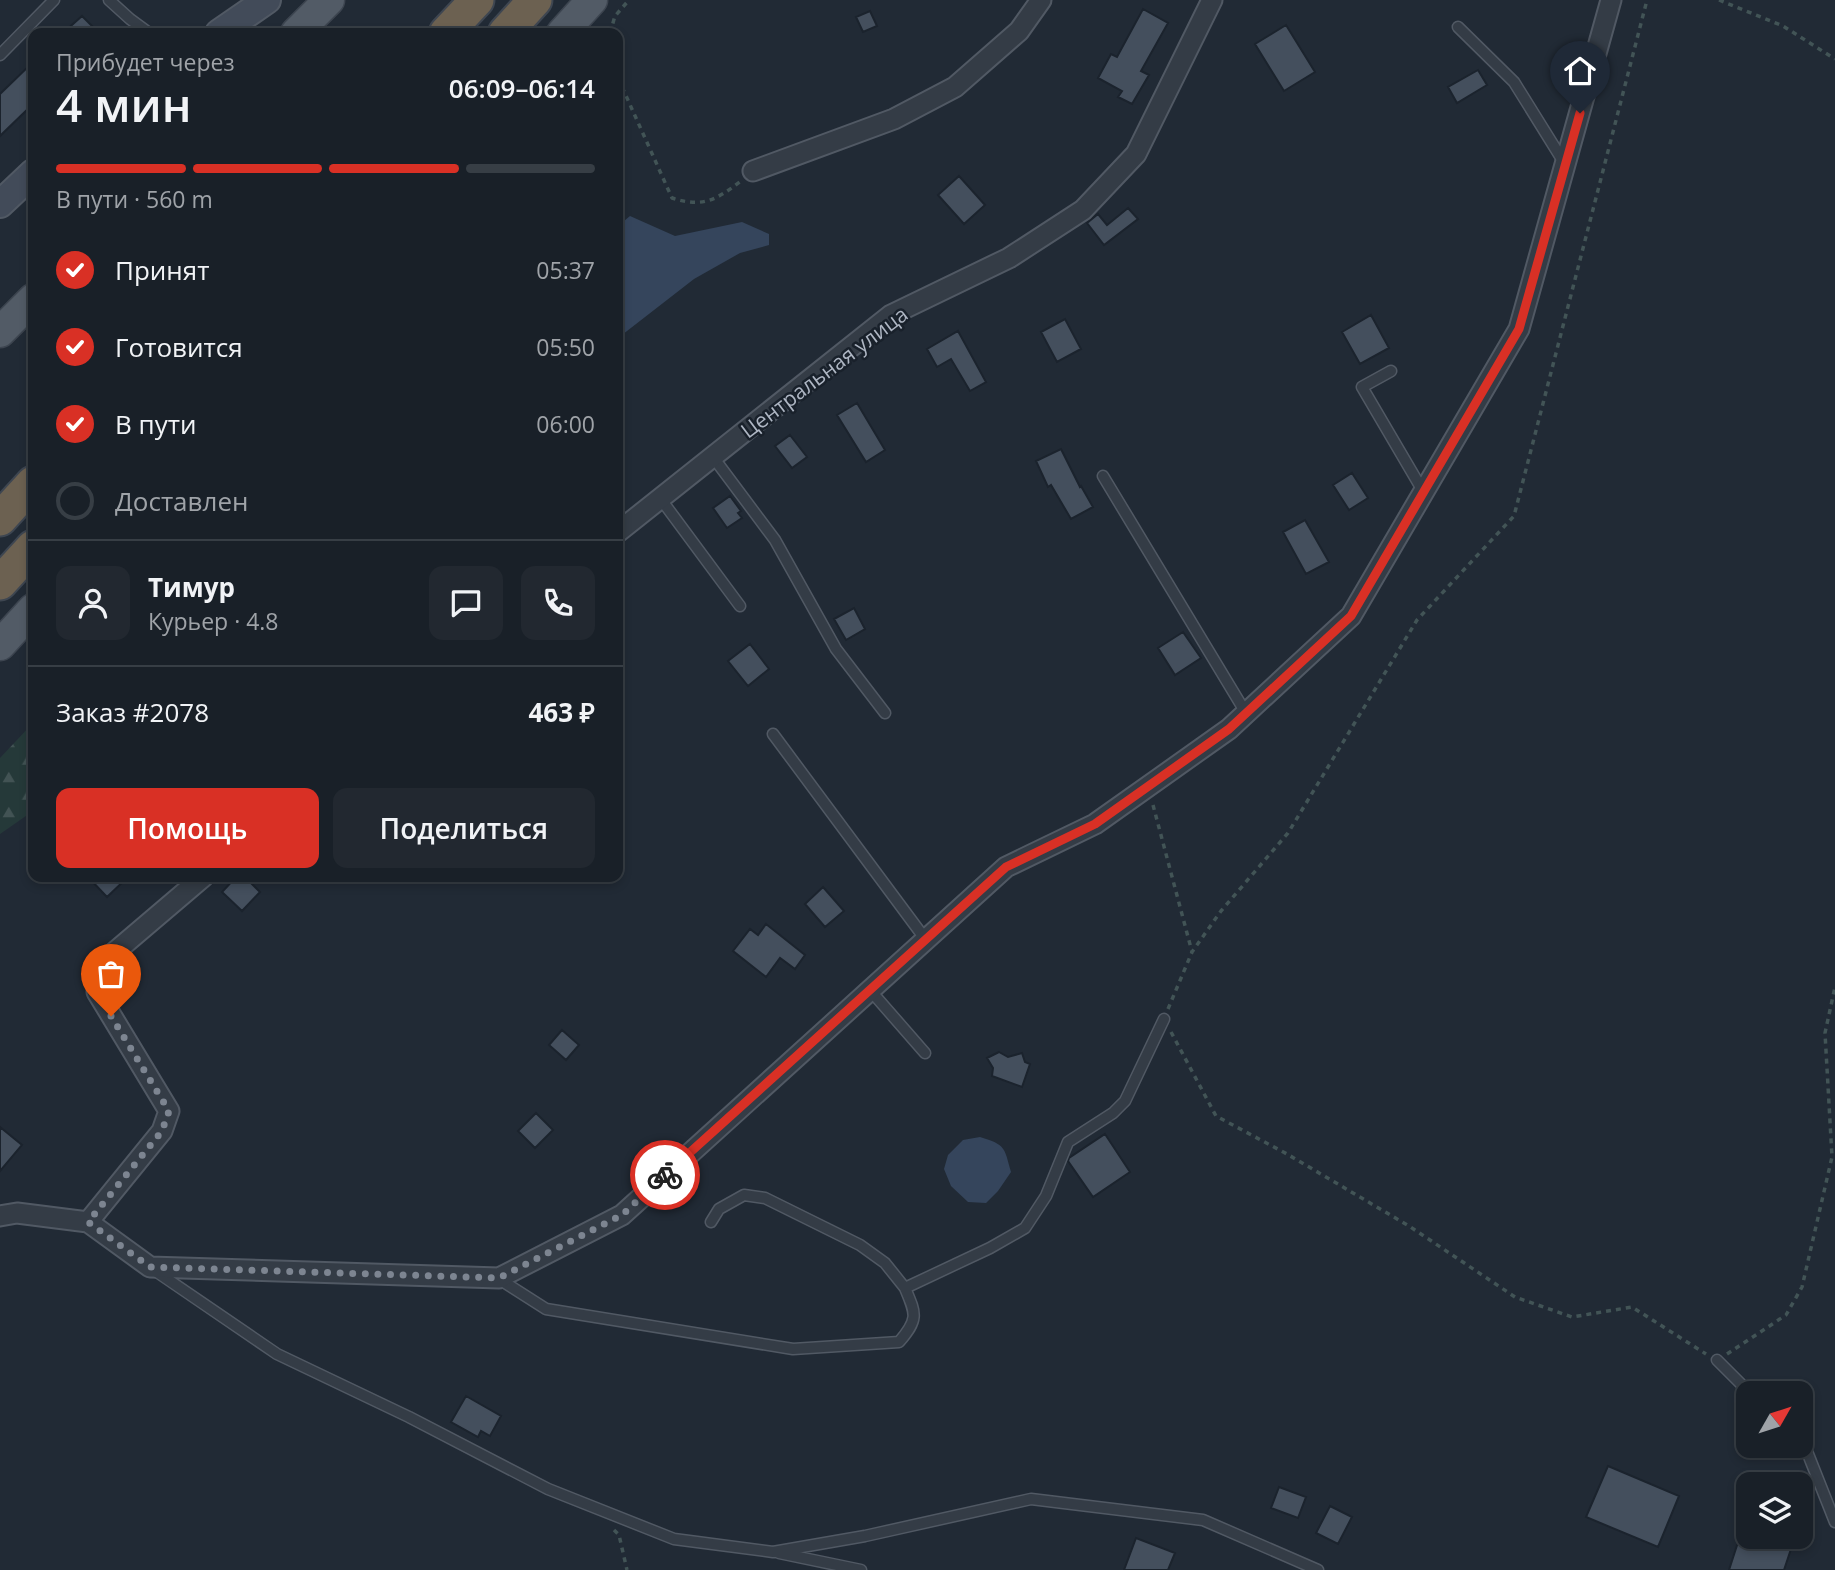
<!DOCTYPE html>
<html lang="ru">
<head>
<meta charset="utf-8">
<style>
	body { margin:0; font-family:"Open Sans",sans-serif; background:#222830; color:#f1f3f6; height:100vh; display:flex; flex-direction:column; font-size:26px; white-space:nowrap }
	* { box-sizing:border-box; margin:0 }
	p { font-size:23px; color:#9fa3a8 }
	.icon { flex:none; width:38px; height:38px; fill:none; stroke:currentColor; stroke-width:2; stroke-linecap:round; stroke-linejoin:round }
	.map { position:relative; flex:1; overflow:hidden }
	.sheet { position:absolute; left:28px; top:28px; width:595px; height:854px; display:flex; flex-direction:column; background:#192028; border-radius:14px; box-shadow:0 4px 10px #0003,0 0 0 2px #373e45 }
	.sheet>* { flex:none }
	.needle { width:46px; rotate:51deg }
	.fabs { position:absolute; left:1736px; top:1381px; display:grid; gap:14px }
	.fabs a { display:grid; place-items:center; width:77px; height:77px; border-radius:14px; background:#192028; box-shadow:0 4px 10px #0003,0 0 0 2px #373e45; font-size:35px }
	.pin { position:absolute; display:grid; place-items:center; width:60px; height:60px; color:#fff; margin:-72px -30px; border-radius:50% 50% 50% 0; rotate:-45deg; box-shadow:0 0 7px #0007 }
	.pin .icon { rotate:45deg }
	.courier { position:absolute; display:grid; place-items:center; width:70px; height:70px; margin:-35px; border:5px solid #d93025; border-radius:50%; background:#fff; color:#222; box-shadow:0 2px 9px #0007 }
	.summary em { font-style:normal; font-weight:600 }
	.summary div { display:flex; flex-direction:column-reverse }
	.summary { display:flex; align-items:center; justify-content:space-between; height:119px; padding:0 28px }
	h1 { font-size:46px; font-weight:600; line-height:52px }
	.bar { display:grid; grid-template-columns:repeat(4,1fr); gap:10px 7px; align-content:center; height:84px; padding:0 28px }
	.bar i { height:9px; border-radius:5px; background:#373e45 }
	.bar .on { background:#d93025 }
	.bar p { grid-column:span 4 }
	.line { display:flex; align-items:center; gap:18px; padding:0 28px; border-top:2px solid #373e45 }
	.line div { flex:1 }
	.round { display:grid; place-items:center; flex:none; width:74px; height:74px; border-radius:14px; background:#222830 }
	ol { padding:0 28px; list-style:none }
	li { display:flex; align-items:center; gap:21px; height:77px }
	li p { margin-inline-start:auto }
	li .icon { padding:7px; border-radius:50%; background:#d93025; color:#fff; stroke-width:4 }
	li:last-child { color:#9fa3a8 }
	li i { width:38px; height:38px; border:4px solid #373e45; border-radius:50% }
	.action { display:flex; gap:14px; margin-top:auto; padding:14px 28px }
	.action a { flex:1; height:80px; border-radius:14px; background:#d93025; color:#fff; font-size:28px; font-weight:600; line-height:80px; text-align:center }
	.action a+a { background:#222830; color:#f1f3f6 }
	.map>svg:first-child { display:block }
</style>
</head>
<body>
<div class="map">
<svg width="1835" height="1570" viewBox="0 0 1835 1570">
	<defs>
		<pattern id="forest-firs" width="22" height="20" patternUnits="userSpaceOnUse" patternTransform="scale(1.75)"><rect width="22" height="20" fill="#253939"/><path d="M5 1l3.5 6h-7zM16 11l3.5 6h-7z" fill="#425354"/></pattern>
	</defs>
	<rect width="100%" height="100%" fill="#212a35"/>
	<path fill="url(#forest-firs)" d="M33 723V811L0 834V758Z"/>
	<path fill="#35455c" d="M630 216 675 236 742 222 769 234V245L740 253 694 279 618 338V226Z
		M980 1137C1006 1145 1004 1147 1011 1172L998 1191 986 1203 968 1202 951 1186 944 1169 948 1155 963 1140Z"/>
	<path fill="#444f5d" stroke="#1b232d" stroke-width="2" d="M1143 9 1168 23 1141 71 1149 75 1132 104 1118 97 1122 91 1098 78 1111 54 1117 57Z
		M870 11 877 26 863 32 856 17Z
		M82 16 99 33H63Z
		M1286 25 1315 72 1284 91 1255 44Z
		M33 62V104L0 136V94Z
		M1478 70 1487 85 1457 103 1448 87Z
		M959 176 985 205 964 224 938 195Z
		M1128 208 1138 219 1104 245 1087 223 1098 214 1107 225Z
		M1371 315 1389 348 1360 364 1342 332Z
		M1065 319 1081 349 1057 362 1041 332Z
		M958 331 986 382 970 391 951 359 937 367 927 349Z
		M857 403 885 450 866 462 837 415Z
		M790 435 807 457 792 468 775 446Z
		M1061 449 1080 487 1081 486 1093 507 1071 519 1051 485 1048 487 1036 461Z
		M1352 473 1368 498 1349 510 1333 485Z
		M730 496 741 511 738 513 742 518 727 528 713 508Z
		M1305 520 1329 562 1306 574 1283 532Z
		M854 608 865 629 846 640 834 619Z
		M1183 632 1201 658 1175 675 1158 648Z
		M750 644 769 669 748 686 728 661Z
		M88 877H128L107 897Z
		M236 877H245L260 892 242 911 222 892Z
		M823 887 844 911 825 927 805 904Z
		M766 924 805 955 795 969 780 958 766 977 733 951 750 929 758 935Z
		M562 1030 579 1045 566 1060 549 1045Z
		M999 1052 1008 1057 1022 1053 1025 1062 1030 1064 1022 1087 992 1076 993 1068 987 1058Z
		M536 1113 553 1130 535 1148 518 1131Z
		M0 1127 22 1145 0 1171Z
		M1105 1134 1130 1172 1093 1197 1068 1161 1069 1158Z
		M466 1396 501 1416 490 1436 481 1431 478 1437 451 1422Z
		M1608 1466 1679 1496 1658 1547 1586 1517Z
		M1279 1487 1306 1497 1298 1518 1271 1508Z
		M1330 1506 1352 1517 1338 1544 1316 1533Z
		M1740 1536H1762L1792 1546 1784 1570H1729Z
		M1136 1538 1175 1553 1168 1570H1124Z"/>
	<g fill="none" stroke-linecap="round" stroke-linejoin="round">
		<defs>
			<path id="lane" d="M109 0 130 19 149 33
				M1458 27 1514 82 1565 164
				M0 55 54 0
				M1391 371 1362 387 1423 491
				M713 457 775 540 836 649 885 713
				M1103 476 1246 713
				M660 498 740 606
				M773 734 926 940
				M870 990 925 1053
				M711 1222 719 1209 744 1195 765 1198 860 1245 885 1263 905 1288
				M154 1270 277 1354 409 1417 548 1489 674 1539 773 1552 865 1536 1031 1499 1203 1520 1318 1570
				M499 1279 546 1309 793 1349 899 1342C919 1319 916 1314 905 1288L990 1248 1025 1228 1046 1196 1068 1142 1113 1113 1125 1101 1164 1019
				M1717 1360 1750 1393
				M1801 1443 1806 1449 1835 1522
				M779 1553 861 1570"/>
			<path id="street" d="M753 171 894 119 955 87 1019 31 1041 0
				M618 532 891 315 1009 258 1083 210 1136 154 1212 0
				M0 1216 17 1213 88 1222 150 1267 499 1278 622 1215 1006 867 1095 824 1229 729 1351 616 1519 329 1611 0
				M88 1222 162 1131 169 1111 97 992 109 957 203 877"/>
			<path id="secondary" d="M219 33 267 0
				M0 204 33 173"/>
			<path id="primary" d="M296 33 329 0
				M562 33 592 0
				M0 332 33 299
				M0 645 33 609"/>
			<path id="highway" d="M446 33 477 0
				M505 33 535 0
				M0 519 33 483
				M0 583 33 547"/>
		</defs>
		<use href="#lane" stroke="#515964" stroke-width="13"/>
		<use href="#street" stroke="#515964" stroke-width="23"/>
		<use href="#secondary" stroke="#515964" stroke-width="30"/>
		<use href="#primary" stroke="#3d4550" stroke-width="33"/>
		<use href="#highway" stroke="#3e4651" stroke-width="37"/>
		<path stroke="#425456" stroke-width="3.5" stroke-dasharray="5 5" stroke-linecap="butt" d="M1719 0 1783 26 1835 59
			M610 33 615 16 629 0
			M618 78 672 198C703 208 716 200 741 181
			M1153 805 1192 952
			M1168 1009 1192 952 1221 911 1288 833 1417 620 1514 516 1647 0
			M1171 1032 1216 1116 1287 1154 1409 1226 1515 1297 1572 1317 1632 1307 1706 1354
			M1727 1354 1786 1315 1802 1287 1832 1157 1825 1033 1835 987
			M614 1530 619 1535 627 1570"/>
		<use href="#lane" stroke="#343c46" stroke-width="10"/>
		<use href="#street" stroke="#343c46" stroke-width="19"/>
		<use href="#secondary" stroke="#424b59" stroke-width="26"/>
		<use href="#primary" stroke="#525b66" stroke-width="30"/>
		<use href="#highway" stroke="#6c6151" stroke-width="33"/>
	</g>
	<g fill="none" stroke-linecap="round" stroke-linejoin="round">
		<path stroke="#7d8591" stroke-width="7" stroke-dasharray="0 12.6" d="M111 1016 169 1111 162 1131 88 1222 150 1267 499 1278 622 1215 665 1175"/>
		<path stroke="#d93025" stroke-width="9" d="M665 1175 1006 867 1095 824 1229 729 1351 616 1519 329 1580 113"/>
	</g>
	<g text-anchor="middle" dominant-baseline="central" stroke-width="5" stroke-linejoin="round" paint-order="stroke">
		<g font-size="21" fill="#aeb6c3" stroke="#19212b">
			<text transform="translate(824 372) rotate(-37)">Центральная улица</text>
		</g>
	</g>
</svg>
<div class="fabs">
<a><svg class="needle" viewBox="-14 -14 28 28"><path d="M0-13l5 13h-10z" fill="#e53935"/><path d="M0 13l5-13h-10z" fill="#9fa3a8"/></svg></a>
<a><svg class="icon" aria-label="layers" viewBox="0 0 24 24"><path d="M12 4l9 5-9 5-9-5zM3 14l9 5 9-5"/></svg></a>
</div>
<div class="pin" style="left:111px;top:1016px;background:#ea580c"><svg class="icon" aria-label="bag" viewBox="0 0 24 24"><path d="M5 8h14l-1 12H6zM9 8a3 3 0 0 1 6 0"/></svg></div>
<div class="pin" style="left:1580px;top:113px;background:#1f2937"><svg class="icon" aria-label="home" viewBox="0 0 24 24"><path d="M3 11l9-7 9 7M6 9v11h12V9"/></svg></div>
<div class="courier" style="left:665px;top:1175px"><svg class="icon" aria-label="bike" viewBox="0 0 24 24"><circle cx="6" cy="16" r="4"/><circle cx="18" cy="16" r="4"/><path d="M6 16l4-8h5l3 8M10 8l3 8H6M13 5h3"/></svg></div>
<section class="sheet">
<div class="summary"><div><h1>4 мин</h1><p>Прибудет через</p></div><em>06:09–06:14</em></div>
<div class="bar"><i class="on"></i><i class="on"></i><i class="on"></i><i></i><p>В пути · 560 m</p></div>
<ol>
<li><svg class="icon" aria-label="check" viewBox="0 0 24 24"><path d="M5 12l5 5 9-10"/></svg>Принят<p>05:37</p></li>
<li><svg class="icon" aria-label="check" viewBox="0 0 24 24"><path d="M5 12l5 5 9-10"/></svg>Готовится<p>05:50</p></li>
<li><svg class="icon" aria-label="check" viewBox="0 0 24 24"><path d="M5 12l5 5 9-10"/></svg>В пути<p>06:00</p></li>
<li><i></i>Доставлен</li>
</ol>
<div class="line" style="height:126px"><a class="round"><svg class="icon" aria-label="person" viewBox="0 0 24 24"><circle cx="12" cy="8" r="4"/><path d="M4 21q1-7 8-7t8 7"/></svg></a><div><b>Тимур</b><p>Курьер · 4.8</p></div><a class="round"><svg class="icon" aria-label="chat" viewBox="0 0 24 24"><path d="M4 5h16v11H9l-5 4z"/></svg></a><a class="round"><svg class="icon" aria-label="phone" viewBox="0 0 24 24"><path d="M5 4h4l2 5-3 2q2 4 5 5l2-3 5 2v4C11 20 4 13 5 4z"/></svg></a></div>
<div class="line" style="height:91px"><div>Заказ #2078</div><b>463 ₽</b></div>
<div class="action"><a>Помощь</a><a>Поделиться</a></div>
</section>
</div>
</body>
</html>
